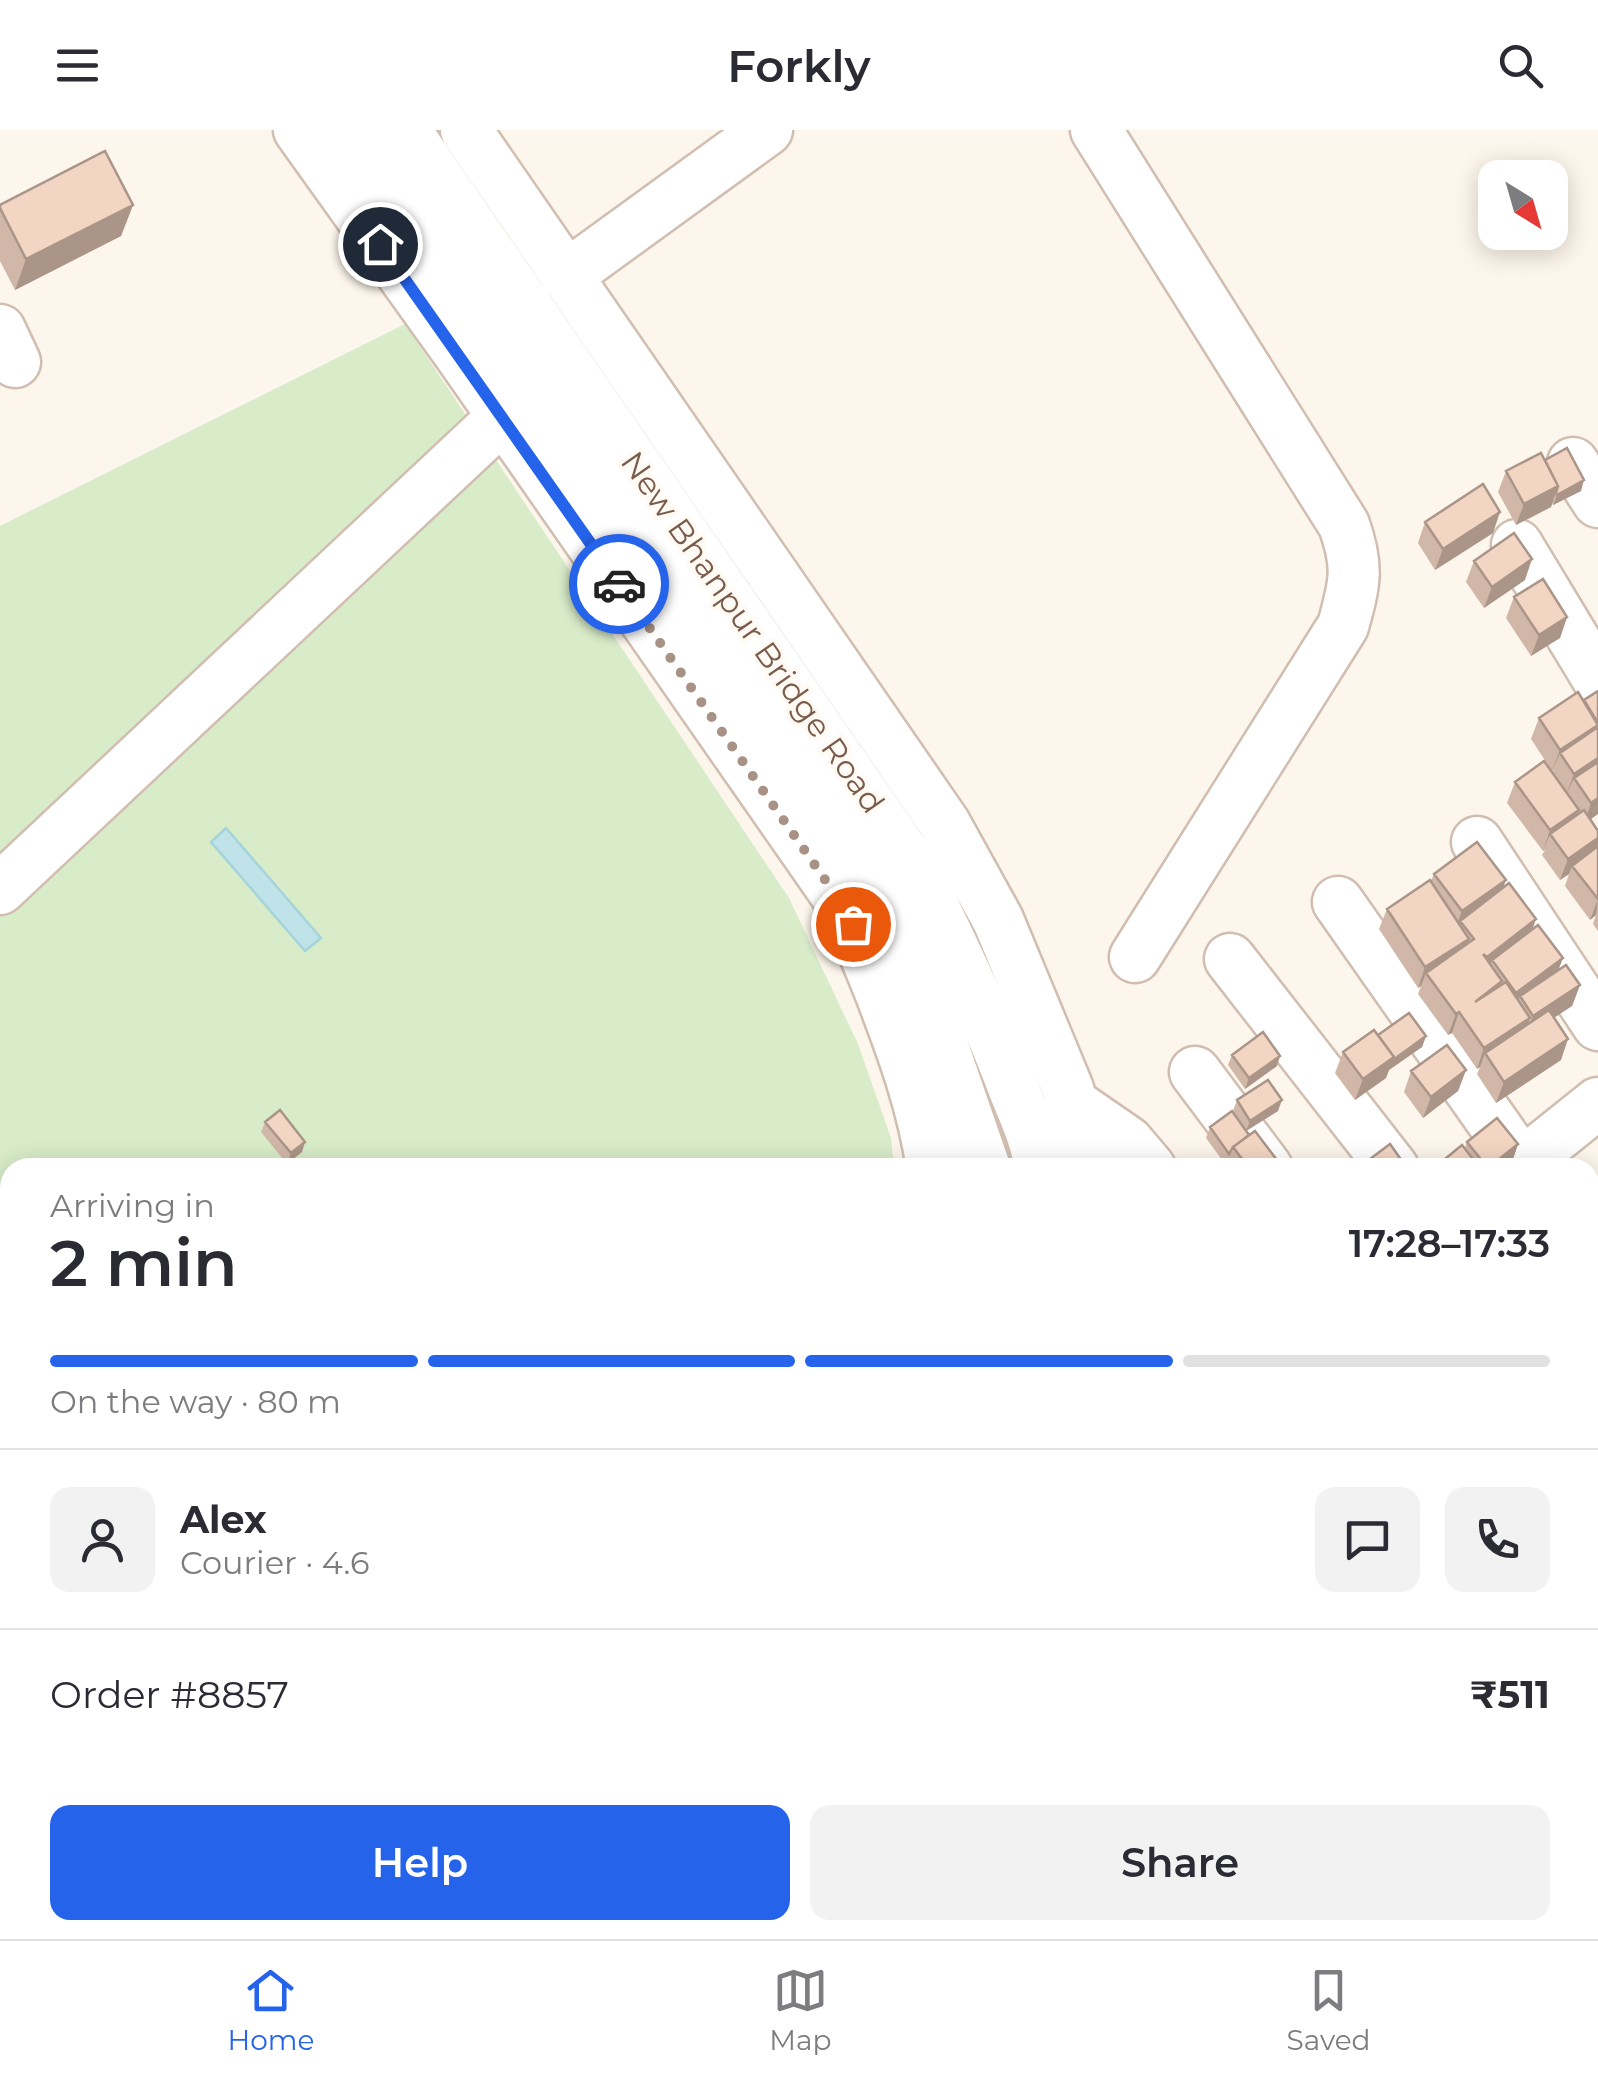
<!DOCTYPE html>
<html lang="en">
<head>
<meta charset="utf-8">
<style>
	body { margin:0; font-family:Montserrat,sans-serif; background:#f2f2f3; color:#2b2b33; height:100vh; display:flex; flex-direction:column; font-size:38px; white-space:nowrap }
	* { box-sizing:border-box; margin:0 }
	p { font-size:32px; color:#7c7c81 }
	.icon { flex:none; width:55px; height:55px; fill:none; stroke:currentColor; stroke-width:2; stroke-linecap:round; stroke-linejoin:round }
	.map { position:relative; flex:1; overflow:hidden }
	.panel { position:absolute; left:0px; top:1028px; width:1600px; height:782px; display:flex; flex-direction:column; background:#fff; border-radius:30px 30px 0 0; box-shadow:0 5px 25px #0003 }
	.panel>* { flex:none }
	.needle { width:65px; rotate:143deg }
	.tools { position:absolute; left:1478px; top:30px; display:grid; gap:20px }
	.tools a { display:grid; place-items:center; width:90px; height:90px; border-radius:20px; background:#fff; box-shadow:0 5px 25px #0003; font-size:50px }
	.pin { position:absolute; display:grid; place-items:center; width:85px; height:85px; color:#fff; margin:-42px; border:5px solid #fff; border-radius:50%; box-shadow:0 2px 10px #0007 }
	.courier { position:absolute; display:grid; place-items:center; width:100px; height:100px; margin:-50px; border:8px solid #2563eb; border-radius:50%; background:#fff; color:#222; box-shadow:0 2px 12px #0007 }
	.headline em { font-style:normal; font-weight:600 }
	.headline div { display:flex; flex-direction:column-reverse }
	.headline { display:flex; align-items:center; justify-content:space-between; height:170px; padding:0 50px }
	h1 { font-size:65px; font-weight:600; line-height:75px }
	.bar { display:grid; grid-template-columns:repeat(4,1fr); gap:15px 10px; align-content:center; height:120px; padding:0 50px }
	.bar i { height:12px; border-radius:8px; background:#e1e1e2 }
	.bar .active { background:#2563eb }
	.bar p { grid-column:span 4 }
	.line { display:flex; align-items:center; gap:25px; padding:0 50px; border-top:2px solid #e1e1e2 }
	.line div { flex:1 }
	.round { display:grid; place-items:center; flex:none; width:105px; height:105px; border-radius:20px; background:#f2f2f3 }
	.button { display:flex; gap:20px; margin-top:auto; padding:20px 50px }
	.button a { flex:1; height:115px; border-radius:20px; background:#2563eb; color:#fff; font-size:40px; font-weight:600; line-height:115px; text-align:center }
	.button a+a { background:#f2f2f3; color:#2b2b33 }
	header { display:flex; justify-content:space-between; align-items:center; height:130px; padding:0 50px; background:#fff; font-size:45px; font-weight:600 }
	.tab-bar { display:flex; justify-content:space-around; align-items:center; height:140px; border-top:2px solid #e1e1e2; background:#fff; font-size:28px; color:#7c7c81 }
	.tab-bar a { display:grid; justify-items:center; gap:5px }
	.tab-bar .active { color:#2563eb }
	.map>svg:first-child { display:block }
</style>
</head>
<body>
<header><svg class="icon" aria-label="menu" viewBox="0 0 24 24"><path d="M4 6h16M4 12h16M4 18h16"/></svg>Forkly<svg class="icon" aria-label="search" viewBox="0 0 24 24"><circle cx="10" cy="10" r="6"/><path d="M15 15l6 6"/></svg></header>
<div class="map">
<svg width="1598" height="1809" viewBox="0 0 1598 1809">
	<rect width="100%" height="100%" fill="#fdf6ec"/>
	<path fill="#d8ecc9" d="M405 194 789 768 858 914 891 1008 894 1037 10 1038V1222L0 1211V396Z
		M560 1800H750L743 1809H569Z"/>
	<path fill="#bfe3e8" stroke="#a5d3da" stroke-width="2.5" d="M226 698 321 808 305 821 211 712Z"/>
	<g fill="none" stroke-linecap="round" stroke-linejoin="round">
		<defs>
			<path id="minor" d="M299 0 463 229 835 763C854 796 867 829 881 864 903 922 923 976 932 1038
				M350 0 846 712 883 780 938 902 985 1038
				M405 0 915 739C951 811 985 882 1013 957 1023 983 1037 1010 1039 1038
				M466 0 945 694 998 790 1068 959 1092 1038
				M1096 0 1344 395C1359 437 1355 453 1343 496L1135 827
				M566 146 767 0
				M0 200 15 232
				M1573 333 1598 372
				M1517 415 1598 549
				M1477 712 1598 895
				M0 759 503 287
				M1338 772 1522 1034
				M1230 829 1393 1038
				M1195 942 1267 1038
				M1073 974 1128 1012 1150 1038
				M1517 1038 1598 973
				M1590 1077 1598 1090
				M1590 1271 1598 1284
				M1590 1459 1598 1470
				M0 1526 10 1536
				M1590 1654 1598 1666
				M1590 1777 1598 1771
				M387 1800 395 1809
				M1056 1800 1063 1809
				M1181 1800 1188 1809
				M1428 1800 1434 1809
				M876 1809 878 1800
				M930 1809 931 1800
				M975 1809 977 1800
				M1545 1809 1558 1800"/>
		</defs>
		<use href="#minor" stroke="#d1beb0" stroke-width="55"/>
		<use href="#minor" stroke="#fff" stroke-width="50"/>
	</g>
	<path fill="#d1b7a8" d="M0 75H133L121 106 15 160 0 131Z
		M1545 330 1581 361 1553 375 1552 373 1551 377 1516 395 1498 362 1506 341Z
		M1425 392 1493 403 1435 440 1418 413Z
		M1474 431 1525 450 1484 478 1466 452Z
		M1514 467 1567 487 1560 508 1531 526 1506 488Z
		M1598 561V684L1590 689 1598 701V801L1593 794 1596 785 1590 790 1565 756 1569 744 1560 750 1542 725 1545 720 1543 721 1507 673 1515 652 1552 643 1554 640 1552 641 1531 609 1539 588 1584 570Z
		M1434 744 1506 750 1502 758 1536 789 1532 800 1558 840 1580 855 1572 876 1554 887 1561 930 1496 973 1477 944 1480 937 1477 939 1452 903 1448 905 1418 864 1421 856 1418 858 1379 799 1387 779 1431 751Z
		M1378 905 1426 906 1422 917 1389 940 1386 948 1355 970 1335 943 1343 922Z
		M1232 925 1277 936 1245 959 1228 935Z
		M1466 940 1458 961 1423 988 1404 962 1411 941Z
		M1237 970 1278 981 1246 1001 1283 1038H1226L1228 1033 1225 1034 1206 1008 1210 997H1243L1233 981Z
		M265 992 302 1022 287 1034 261 1002Z
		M1467 1012 1518 1014 1511 1035 1507 1038H1434L1465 1018Z
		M1598 1272V1445L1592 1449 1590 1444V1277Z
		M1598 1528V1659L1590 1646V1630L1592 1625 1590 1626V1534Z
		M1598 1662V1746L1592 1749 1590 1746V1667Z
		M782 1800H845L843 1804 837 1809H778Z
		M1207 1800H1300L1298 1807 1325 1809H1204Z
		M1472 1800H1526L1513 1809H1465L1467 1804Z"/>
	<path fill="#aa9588" d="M133 75 121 106 15 160 26 129Z
		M1584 350 1581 361 1553 375 1557 365Z
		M1558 356 1551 377 1516 395 1524 374Z
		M1500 382 1493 403 1435 440 1443 419Z
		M1532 429 1525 450 1484 478 1492 457Z
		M1567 487 1560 508 1531 526 1539 505Z
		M1598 595V605L1560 623 1552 641 1560 620Z
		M1598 628V644L1574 648 1566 665 1574 644Z
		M1598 668V684L1584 694 1591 673Z
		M1579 680 1571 700 1550 704 1543 721 1550 700Z
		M1598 708V714L1594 726 1572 736 1569 744 1560 750 1568 729Z
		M1506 750 1498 771 1460 791 1456 801 1454 802 1462 781Z
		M1598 769 1596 785 1590 790Z
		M1536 789 1528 810 1492 830 1487 842 1480 847 1487 827Z
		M1469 809 1461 830 1426 843 1421 856 1418 858 1425 837Z
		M1563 828 1555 849 1520 866 1515 878 1508 884 1516 863Z
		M1580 855 1572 876 1525 907 1533 886Z
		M1459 882 1452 903 1448 905 1456 884Z
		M1530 888 1522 909 1485 923 1480 937 1477 939 1484 918Z
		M1426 906 1422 917 1389 940 1386 948 1355 970 1363 949Z
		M1568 909 1561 930 1496 973 1504 952Z
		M1280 926 1277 936 1245 959 1249 948Z
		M1466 940 1458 961 1423 988 1431 967Z
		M1282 970 1278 981 1246 1001 1250 991Z
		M305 1012 302 1022 287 1034 291 1023Z
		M1518 1014 1511 1035 1507 1038H1489Z
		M1598 1349V1356L1590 1371V1355Z
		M1598 1433V1445L1592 1449Z
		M1598 1605V1621L1594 1619 1590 1626V1610Z
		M10 1650V1652L0 1679V1658Z
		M1598 1733V1746L1592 1749Z
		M145 1800H175L165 1809H135Z
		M838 1800H845L843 1804 837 1809H832L835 1803Z
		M1288 1800H1300L1297 1808 1276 1809Z
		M1333 1800H1342L1330 1808Z
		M1514 1800H1526L1512 1809H1503L1504 1806Z"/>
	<path fill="#f3d5c3" stroke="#aa9588" stroke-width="2.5" d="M105 21 133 75 26 129 0 78V75Z
		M1567 318 1584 350 1557 365 1556 363 1558 356 1545 330Z
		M1541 323 1558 356 1524 374 1506 341Z
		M1483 354 1500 382 1443 419 1425 392Z
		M1514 403 1532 429 1492 457 1474 431Z
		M1543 449 1567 487 1539 505 1514 467Z
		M1598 561V593L1584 570Z
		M1578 562 1598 595 1560 620 1539 588Z
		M1598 597V628L1574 644 1560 623Z
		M1544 631 1579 680 1550 700 1515 652Z
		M1598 632V668L1591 673 1574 648Z
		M1584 680 1598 701V708L1568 729 1550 704Z
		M1477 712 1506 750 1462 781 1434 744Z
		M1598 716V769L1572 736Z
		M1430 750 1469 809 1425 837 1387 779Z
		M1509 753 1536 789 1487 827 1483 824 1502 851 1475 872 1506 852 1530 888 1484 918 1459 882 1456 884 1426 843 1474 809 1460 791Z
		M1538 795 1563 828 1516 863 1492 830Z
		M1566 835 1580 855 1533 886 1520 866Z
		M1549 880 1568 909 1504 952 1485 923Z
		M1409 883 1426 906 1393 930 1394 927 1378 905Z
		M1374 900 1394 927 1363 949 1343 922Z
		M1263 902 1280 926 1249 948 1232 925Z
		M1447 915 1466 940 1431 967 1411 941Z
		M1268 950 1282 970 1250 991 1237 970Z
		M280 980 305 1012 291 1023 265 992Z
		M1232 981 1249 1005 1233 1017 1229 1024 1210 997Z
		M1497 988 1518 1014 1488 1038 1467 1012Z
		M1255 1001 1283 1038H1249L1233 1017Z
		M1390 1014 1407 1038H1364L1362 1035Z
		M1462 1015 1480 1038H1434Z
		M1598 1272V1336L1590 1323V1277Z
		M1590 1331 1598 1343V1349L1590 1355Z
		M1598 1356V1424L1590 1411V1361Z
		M1598 1528V1544L1590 1533Z
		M1590 1543 1598 1555V1605L1590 1610Z
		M0 1635 10 1647V1650L0 1658Z
		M1598 1662V1726L1590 1713V1666Z
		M10 1699V1800H145L135 1809H0V1708Z
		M298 1800H383L391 1809H287Z
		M782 1800H826L835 1809H788L781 1801Z
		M1212 1800H1272L1273 1802 1272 1800H1288L1276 1809H1218Z
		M1309 1800H1320L1325 1809H1294Z
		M1434 1800H1436L1442 1809H1421Z
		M1472 1800H1492L1499 1809H1471L1467 1804Z
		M1500 1800H1514L1504 1806Z"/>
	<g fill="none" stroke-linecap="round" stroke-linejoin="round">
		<path stroke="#a89285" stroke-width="10" stroke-dasharray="0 18" d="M619 454 835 764 853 794"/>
		<path stroke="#2563eb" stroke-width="12" d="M380 114 619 454"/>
	</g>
	<g text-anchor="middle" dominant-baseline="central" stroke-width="8" stroke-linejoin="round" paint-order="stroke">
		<g font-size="32" fill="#7a5c4d" stroke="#fffaf3">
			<text transform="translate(753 502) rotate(55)">New Bhanpur Bridge Road</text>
		</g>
	</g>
</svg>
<div class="tools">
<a><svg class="needle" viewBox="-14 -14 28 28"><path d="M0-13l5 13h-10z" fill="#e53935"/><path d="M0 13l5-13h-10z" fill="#7c7c81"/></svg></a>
</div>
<div class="pin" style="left:853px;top:794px;background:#ea580c"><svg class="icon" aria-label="bag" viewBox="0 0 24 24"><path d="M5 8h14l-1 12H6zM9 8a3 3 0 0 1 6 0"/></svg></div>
<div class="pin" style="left:380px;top:114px;background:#1f2937"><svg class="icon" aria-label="home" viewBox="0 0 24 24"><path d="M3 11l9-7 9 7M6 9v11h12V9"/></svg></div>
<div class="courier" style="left:619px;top:454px"><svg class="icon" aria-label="car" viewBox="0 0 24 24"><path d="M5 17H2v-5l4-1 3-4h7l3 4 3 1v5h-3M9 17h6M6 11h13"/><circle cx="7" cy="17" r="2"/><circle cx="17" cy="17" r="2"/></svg></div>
<section class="panel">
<div class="headline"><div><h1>2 min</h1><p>Arriving in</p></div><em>17:28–17:33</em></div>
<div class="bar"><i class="active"></i><i class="active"></i><i class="active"></i><i></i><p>On the way · 80 m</p></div>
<div class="line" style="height:180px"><a class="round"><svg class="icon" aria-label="person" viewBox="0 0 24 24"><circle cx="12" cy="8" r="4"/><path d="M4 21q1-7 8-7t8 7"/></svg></a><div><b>Alex</b><p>Courier · 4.6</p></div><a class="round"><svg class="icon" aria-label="chat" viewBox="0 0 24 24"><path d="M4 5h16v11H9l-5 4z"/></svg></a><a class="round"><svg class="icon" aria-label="phone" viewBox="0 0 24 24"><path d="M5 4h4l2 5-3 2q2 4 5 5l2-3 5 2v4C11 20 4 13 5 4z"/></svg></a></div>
<div class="line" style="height:130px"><div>Order #8857</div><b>₹511</b></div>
<div class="button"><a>Help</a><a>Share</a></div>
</section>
</div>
<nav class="tab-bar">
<a class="active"><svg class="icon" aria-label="home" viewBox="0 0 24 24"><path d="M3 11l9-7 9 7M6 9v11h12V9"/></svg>Home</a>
<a><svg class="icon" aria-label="map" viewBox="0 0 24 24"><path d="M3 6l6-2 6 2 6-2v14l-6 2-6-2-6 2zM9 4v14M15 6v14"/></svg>Map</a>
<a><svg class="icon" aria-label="saved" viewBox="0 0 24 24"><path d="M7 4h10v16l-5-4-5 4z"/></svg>Saved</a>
</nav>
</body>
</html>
